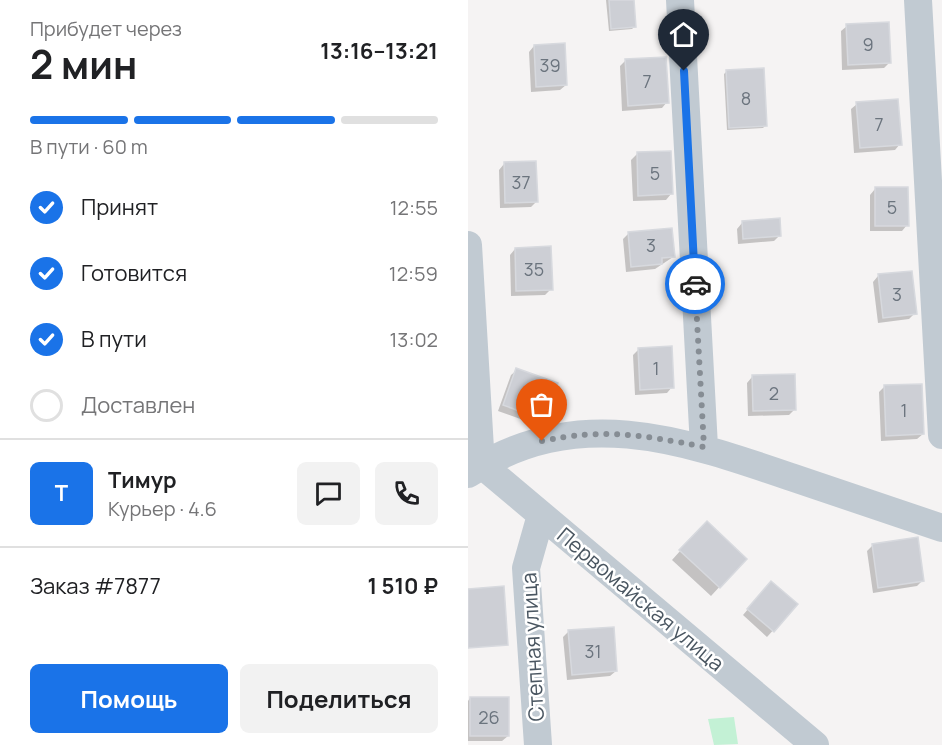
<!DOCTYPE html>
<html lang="ru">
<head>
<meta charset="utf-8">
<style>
	body { margin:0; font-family:Manrope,sans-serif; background:#f2f2f2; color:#202124; height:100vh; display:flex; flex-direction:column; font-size:22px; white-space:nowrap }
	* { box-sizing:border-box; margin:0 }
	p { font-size:20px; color:#757577 }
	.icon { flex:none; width:33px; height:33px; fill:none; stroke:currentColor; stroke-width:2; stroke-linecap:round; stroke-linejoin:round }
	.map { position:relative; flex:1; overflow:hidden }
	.details { display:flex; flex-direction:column; background:#fff; width:468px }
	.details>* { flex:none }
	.pin { position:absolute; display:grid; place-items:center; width:51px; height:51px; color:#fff; margin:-62px -26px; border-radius:50% 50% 50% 0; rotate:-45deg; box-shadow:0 0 6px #0007 }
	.pin .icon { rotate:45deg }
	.courier { position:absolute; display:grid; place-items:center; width:60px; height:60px; margin:-30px; border:4px solid #1a73e8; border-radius:50%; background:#fff; color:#222; box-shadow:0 2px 8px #0007 }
	.overview em { font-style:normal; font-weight:700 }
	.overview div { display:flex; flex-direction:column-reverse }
	.overview { display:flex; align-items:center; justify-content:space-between; height:102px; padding:0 30px }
	h1 { font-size:39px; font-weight:700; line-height:45px }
	.bar { display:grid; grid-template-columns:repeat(4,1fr); gap:9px 6px; align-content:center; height:72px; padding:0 30px }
	.bar i { height:8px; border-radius:4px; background:#e0e0e0 }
	.bar .on { background:#1a73e8 }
	.bar p { grid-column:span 4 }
	.line { display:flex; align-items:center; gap:15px; padding:0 30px; border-top:2px solid #e0e0e0 }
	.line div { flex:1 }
	.round { display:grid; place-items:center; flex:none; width:63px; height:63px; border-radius:9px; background:#f2f2f2 }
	ol { padding:0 30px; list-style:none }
	li { display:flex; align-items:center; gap:18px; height:66px }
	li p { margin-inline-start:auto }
	li .icon { padding:6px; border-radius:50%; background:#1a73e8; color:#fff; stroke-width:4 }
	li:last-child { color:#757577 }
	li i { width:33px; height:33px; border:3px solid #e0e0e0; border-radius:50% }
	.cta { display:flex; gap:12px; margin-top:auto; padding:12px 30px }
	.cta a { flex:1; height:69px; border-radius:9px; background:#1a73e8; color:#fff; font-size:24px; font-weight:700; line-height:69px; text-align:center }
	.cta a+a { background:#f2f2f2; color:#202124 }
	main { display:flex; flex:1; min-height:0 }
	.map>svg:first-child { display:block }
</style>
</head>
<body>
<main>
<section class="details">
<div class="overview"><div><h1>2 мин</h1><p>Прибудет через</p></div><em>13:16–13:21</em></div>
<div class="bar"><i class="on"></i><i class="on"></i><i class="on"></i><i></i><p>В пути · 60 m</p></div>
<ol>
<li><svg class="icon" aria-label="check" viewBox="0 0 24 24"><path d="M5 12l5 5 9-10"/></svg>Принят<p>12:55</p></li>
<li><svg class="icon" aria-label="check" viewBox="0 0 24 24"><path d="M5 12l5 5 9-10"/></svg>Готовится<p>12:59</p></li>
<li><svg class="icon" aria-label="check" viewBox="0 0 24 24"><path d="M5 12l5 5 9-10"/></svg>В пути<p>13:02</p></li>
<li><i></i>Доставлен</li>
</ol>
<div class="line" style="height:108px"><b class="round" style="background:#1a73e8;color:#fff">Т</b><div><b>Тимур</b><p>Курьер · 4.6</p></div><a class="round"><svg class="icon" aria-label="chat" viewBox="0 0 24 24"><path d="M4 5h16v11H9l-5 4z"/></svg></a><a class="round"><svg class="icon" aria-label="phone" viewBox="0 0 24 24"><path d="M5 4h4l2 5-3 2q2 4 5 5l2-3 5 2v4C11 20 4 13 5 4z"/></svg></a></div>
<div class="line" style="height:78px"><div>Заказ #7877</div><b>1 510 ₽</b></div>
<div class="cta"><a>Помощь</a><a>Поделиться</a></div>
</section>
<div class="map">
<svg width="474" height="745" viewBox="0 0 474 745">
	<rect width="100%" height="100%" fill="#f5f3f3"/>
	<path fill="#c3f1d5" d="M266 717 270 744 246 745 240 719Z"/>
	<path fill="#0003" d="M138 0H165L167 26 164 29 141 31Z
		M379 26 421 63 416 68 374 70 373 31Z
		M66 46 98 85 92 90 63 92 61 52Z
		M157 61 199 102 194 108 154 111 152 66Z
		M259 71 297 126 295 128 259 130 256 74Z
		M389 104 432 144 427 150 386 153 383 109Z
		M169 154 203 194 198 200 165 201 163 160Z
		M36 164 69 201 63 207 32 208 31 170Z
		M407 189 439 225 434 231H402V195Z
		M274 223 312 235 306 241 270 244 269 229Z
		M161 233 205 257 187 269 158 272 155 239Z
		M47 249 83 289 77 295 43 296 42 255Z
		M410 276 447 313 441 319 410 323 405 282Z
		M171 349 204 387 199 393 167 395 165 355Z
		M49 370 75 419 69 425 30 411 43 375Z
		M284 377 327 409 321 415 280 416 279 383Z
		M416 387 455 434 449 439 413 441 411 392Z
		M230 531 277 559 243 596 204 560Z
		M404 546 455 580 449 586 405 593 399 551Z
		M297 589 328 605 299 637 275 615Z
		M101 631 148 671 142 676 99 680 95 637Z
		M2 698 40 736 34 741H0V701Z"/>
	<path fill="#cdcfd5" stroke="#d7d9de" stroke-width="1.5" d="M141 0H166L168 27 143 29Z
		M421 22 423 63 380 65 378 24Z
		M97 43 99 85 68 87 66 45Z
		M198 57 201 103 160 106 157 59Z
		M296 68 299 126 261 128 258 70Z
		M430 99 434 145 392 148 388 102Z
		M203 151 205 194 170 196 169 152Z
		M68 161 70 202 37 203 36 162Z
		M407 187H440L441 226H407Z
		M312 218 313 236 275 239 274 221Z
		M204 228 207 257 194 258V264L163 267 160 232Z
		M83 246 85 290 48 291 47 248Z
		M444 271 449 314 415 318 410 274Z
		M204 346 206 388 172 390 170 348Z
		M48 368 90 383 76 420 35 405Z
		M327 374 328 410 285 411 284 375Z
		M454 384 456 434 418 436 416 385Z
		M239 521 279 559 252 588 211 550Z
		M450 537 456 581 410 588 404 544Z
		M303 581 330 604 306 632 279 609Z
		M36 586 40 645 0 648V589Z
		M146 627 149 671 104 675 100 630Z
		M2 697H41V736H2Z"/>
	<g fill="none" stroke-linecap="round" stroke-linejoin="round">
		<path stroke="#c1cad2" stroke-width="28" d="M212 0 236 447
			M450 0 474 435
			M0 245 13 466
			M1 454 347 745
			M0 474C107 403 212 439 323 477 373 494 424 511 474 528
			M70 745 58 568 73 515"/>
	</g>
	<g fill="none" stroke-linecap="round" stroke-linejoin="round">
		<path stroke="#868d94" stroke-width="6" stroke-dasharray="0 10.8" d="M74 441C136 428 175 435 236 447L227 284"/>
		<path stroke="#1a73e8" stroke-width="8" d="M216 71 227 284"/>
	</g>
	<g text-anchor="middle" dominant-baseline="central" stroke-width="5" stroke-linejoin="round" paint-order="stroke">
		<g font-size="18" fill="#6b747e">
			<text x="400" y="44">9</text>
			<text x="82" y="65">39</text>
			<text x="179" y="81">7</text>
			<text x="278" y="98">8</text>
			<text x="411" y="124">7</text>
			<text x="187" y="173">5</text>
			<text x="53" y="182">37</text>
			<text x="424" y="207">5</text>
			<text x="183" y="245">3</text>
			<text x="66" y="269">35</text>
			<text x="429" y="294">3</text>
			<text x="188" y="368">1</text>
			<text x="306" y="393">2</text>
			<text x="436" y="410">1</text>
			<text x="125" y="651">31</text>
			<text x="21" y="717">26</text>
		</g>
		<g font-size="21" fill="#4a5661" stroke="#fff">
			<text transform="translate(173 599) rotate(40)">Первомайская улица</text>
			<text transform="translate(64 647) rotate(-93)">Степная улица</text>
		</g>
	</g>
</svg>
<div class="pin" style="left:74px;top:441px;background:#ea580c"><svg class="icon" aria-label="bag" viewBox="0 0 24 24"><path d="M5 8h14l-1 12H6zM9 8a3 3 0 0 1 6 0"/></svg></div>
<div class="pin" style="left:216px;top:71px;background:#1f2937"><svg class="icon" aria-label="home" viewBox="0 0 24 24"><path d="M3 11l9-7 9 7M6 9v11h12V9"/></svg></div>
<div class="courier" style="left:227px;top:284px"><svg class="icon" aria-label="car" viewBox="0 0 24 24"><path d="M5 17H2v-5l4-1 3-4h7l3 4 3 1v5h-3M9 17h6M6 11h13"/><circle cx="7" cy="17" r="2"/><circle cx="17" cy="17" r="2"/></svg></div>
</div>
</main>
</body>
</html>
